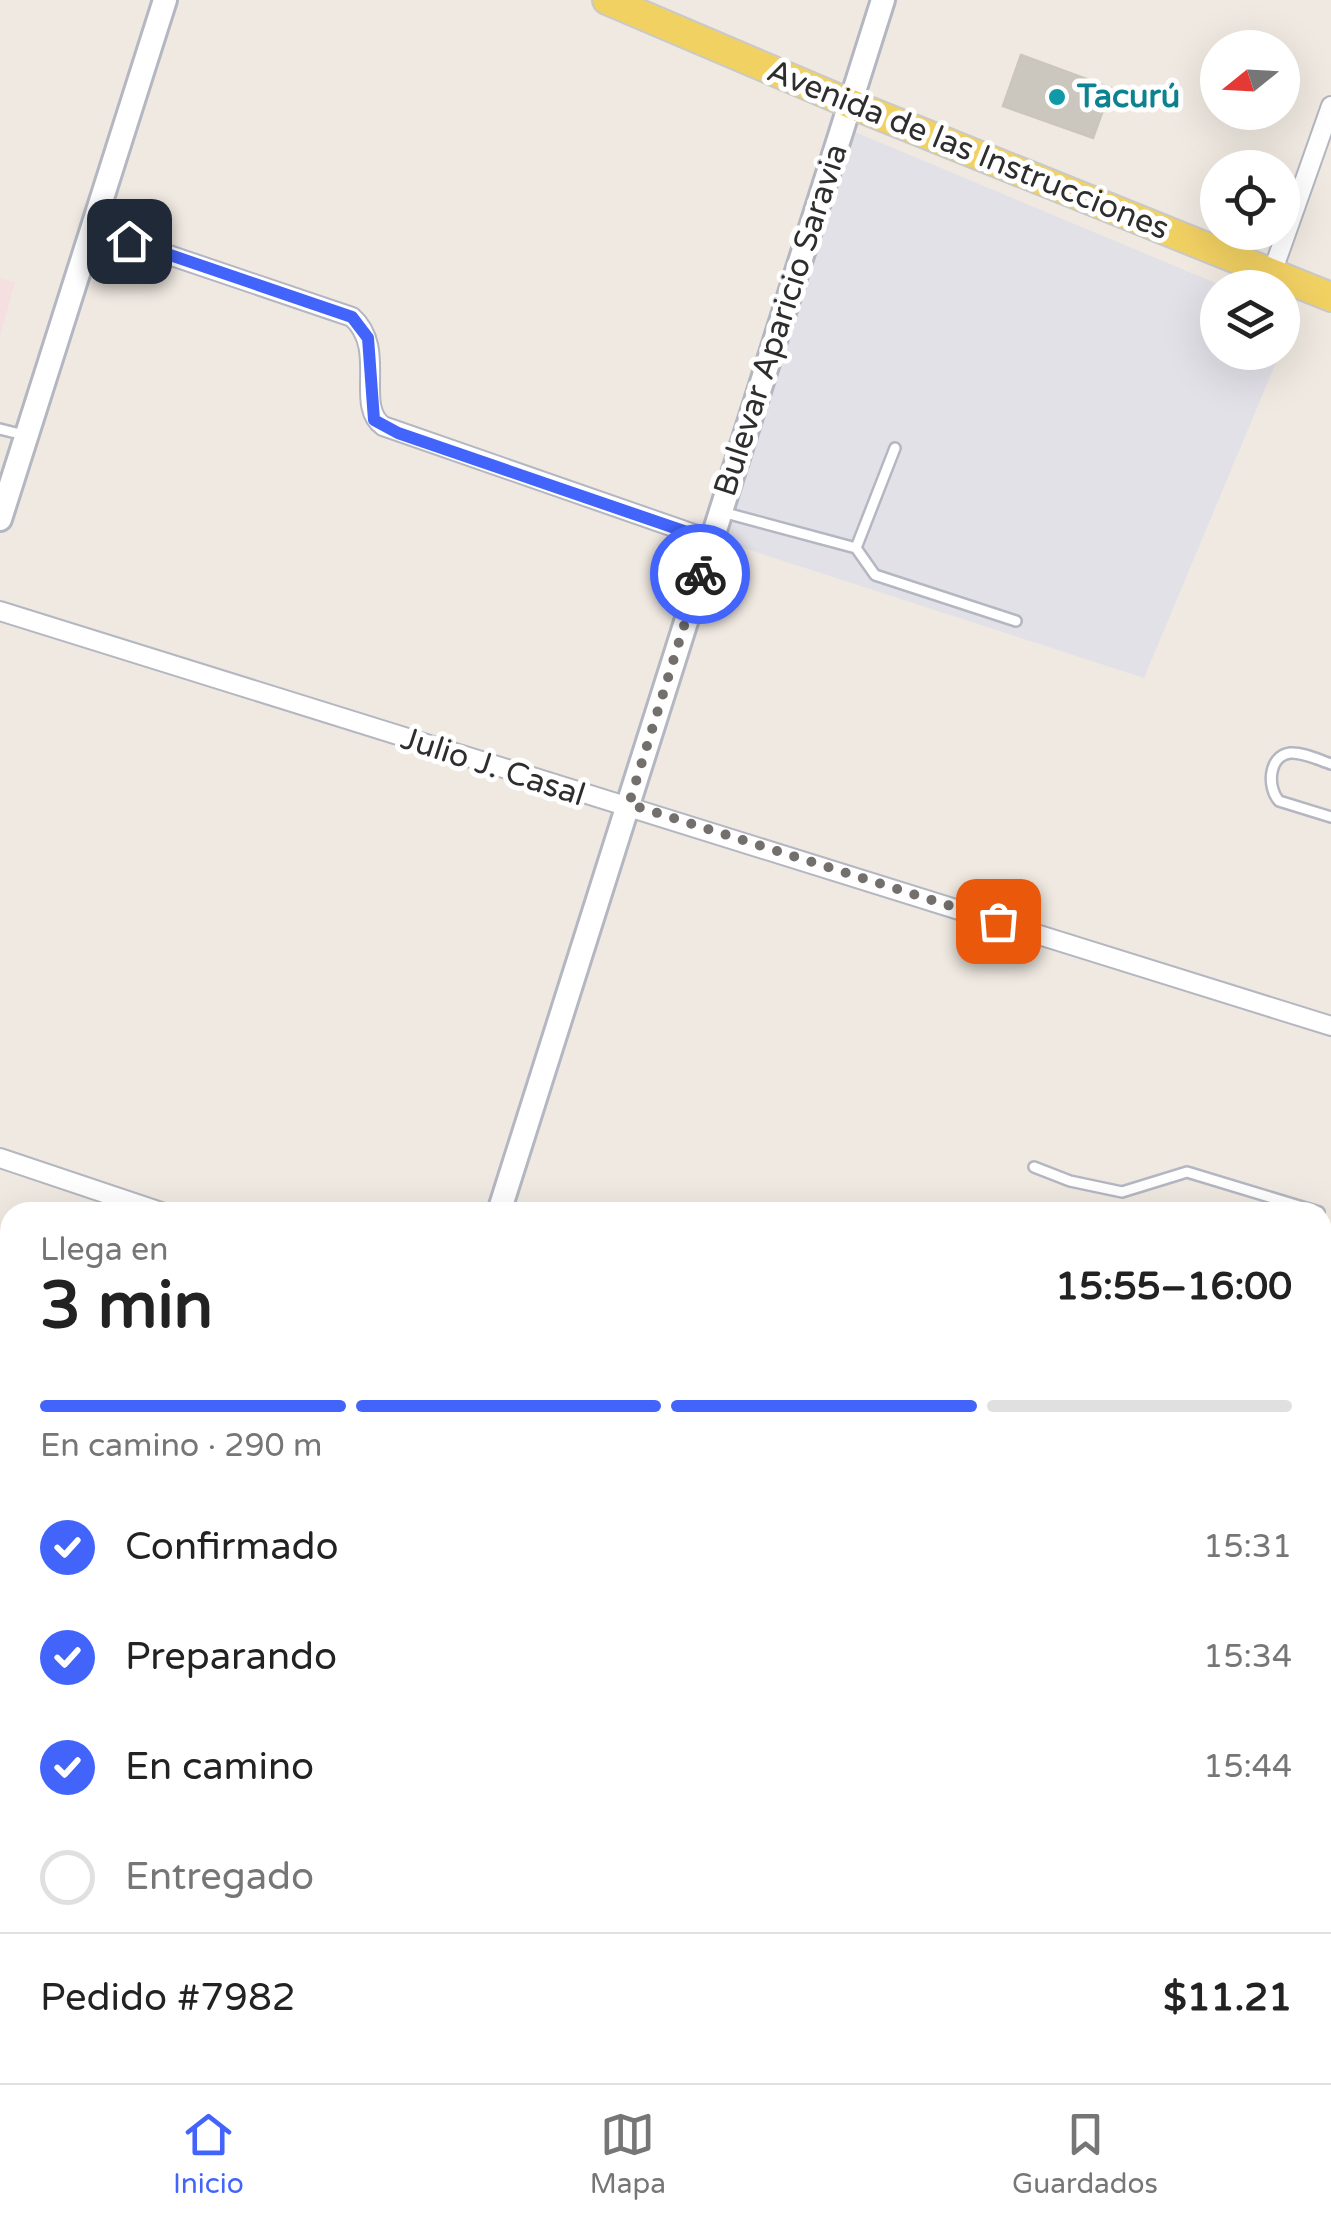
<!DOCTYPE html>
<html lang="es">
<head>
<meta charset="utf-8">
<style>
	body { margin:0; font-family:"Varela Round",sans-serif; background:#f2f2f2; color:#222; height:100vh; display:flex; flex-direction:column; font-size:38px; white-space:nowrap }
	* { box-sizing:border-box; margin:0 }
	p { font-size:32px; color:#767676 }
	.icon { flex:none; width:55px; height:55px; fill:none; stroke:currentColor; stroke-width:2; stroke-linecap:round; stroke-linejoin:round }
	.map { position:relative; flex:1; overflow:hidden }
	.side { position:absolute; left:0px; top:1202px; width:1332px; height:882px; display:flex; flex-direction:column; background:#fff; border-radius:30px 30px 0 0; box-shadow:0 10px 40px #0002 }
	.side>* { flex:none }
	.needle { width:65px; rotate:252deg }
	.controls { position:absolute; left:1200px; top:30px; display:grid; gap:20px }
	.controls a { display:grid; place-items:center; width:100px; height:100px; border-radius:50%; background:#fff; box-shadow:0 10px 40px #0002; font-size:50px }
	.pin { position:absolute; display:grid; place-items:center; width:85px; height:85px; color:#fff; margin:-42px; border-radius:20px; box-shadow:0 5px 15px #0006 }
	.courier { position:absolute; display:grid; place-items:center; width:100px; height:100px; margin:-50px; border:8px solid #4264fb; border-radius:50%; background:#fff; color:#222; box-shadow:0 2px 12px #0007 }
	.headline em { font-style:normal; font-weight:800 }
	.headline div { display:flex; flex-direction:column-reverse }
	.headline { display:flex; align-items:center; justify-content:space-between; height:170px; padding:0 40px }
	h1 { font-size:65px; font-weight:800; line-height:75px }
	.bar { display:grid; grid-template-columns:repeat(4,1fr); gap:15px 10px; align-content:center; height:120px; padding:0 40px }
	.bar i { height:12px; border-radius:8px; background:#e0e0e0 }
	.bar .active { background:#4264fb }
	.bar p { grid-column:span 4 }
	.line { display:flex; align-items:center; gap:25px; padding:0 40px; border-top:2px solid #e0e0e0 }
	.line div { flex:1 }
	ol { padding:0 40px; list-style:none }
	li { display:flex; align-items:center; gap:30px; height:110px }
	li p { margin-inline-start:auto }
	li .icon { padding:10px; border-radius:50%; background:#4264fb; color:#fff; stroke-width:4 }
	li:last-child { color:#767676 }
	li i { width:55px; height:55px; border:5px solid #e0e0e0; border-radius:50% }
	.menu { display:flex; justify-content:space-around; align-items:center; height:140px; border-top:2px solid #e0e0e0; background:#fff; font-size:28px; color:#767676 }
	.menu a { display:grid; justify-items:center; gap:5px }
	.menu .active { color:#4264fb }
	.map>svg:first-child { display:block }
</style>
</head>
<body>
<div class="map">
<svg width="1331" height="2083" viewBox="0 0 1331 2083">
	<rect width="100%" height="100%" fill="#efe9e1"/>
	<path fill="#e3e1e8" d="M850 130 1225 287 1218 288V352L1280 353 1144 678 716 539Z"/>
	<path fill="#f5dfe0" d="M0 278 15 282 0 336Z"/>
	<path fill="#cbc7bf" stroke="#cbc5ba" stroke-width="2.5" d="M1021 55 1111 88 1093 138 1003 106Z"/>
	<g fill="none" stroke-linecap="round" stroke-linejoin="round">
		<defs>
			<path id="service" d="M0 429 24 435
				M722 512 856 548 875 575 1016 621
				M856 548 895 448
				M1331 764C1319 760 1303 752 1290 753 1268 756 1267 788 1279 801L1331 817
				M1034 1167 1070 1181 1122 1192 1187 1172 1319 1212"/>
			<path id="minor" d="M92 229 352 317C388 349 354 405 383 426L711 540
				M1272 273 1331 106
				M0 611 1331 1026
				M0 1158 161 1212
				M0 1278 10 1294
				M1322 1551 1331 1526
				M1322 1608 1331 1611
				M0 1626 10 1599
				M1322 1878 1331 1881
				M511 2075 516 2083
				M469 2083 472 2075
				M709 2083 711 2075
				M1143 2083 1145 2075"/>
			<path id="tertiary" d="M0 519 165 0
				M499 1212 883 0
				M213 2083 216 2075"/>
			<path id="primary" d="M607 0 851 104 1331 297"/>
		</defs>
		<use href="#service" stroke="#b4b7c1" stroke-width="14"/>
		<use href="#minor" stroke="#b4b7c1" stroke-width="22"/>
		<use href="#tertiary" stroke="#b4b7c1" stroke-width="28"/>
		<use href="#primary" stroke="#c9c9c9" stroke-width="32"/>
		<use href="#service" stroke="#fff" stroke-width="9"/>
		<use href="#minor" stroke="#fff" stroke-width="18"/>
		<use href="#tertiary" stroke="#fff" stroke-width="22"/>
		<use href="#primary" stroke="#f2d163" stroke-width="28"/>
	</g>
	<g fill="none" stroke-linecap="round" stroke-linejoin="round">
		<path stroke="#726f6d" stroke-width="10" stroke-dasharray="0 18" d="M700 574 629 804 998 921"/>
		<path stroke="#4264fb" stroke-width="12" d="M129 241 352 317 368 338 374 420 398 433 710 540 700 574"/>
	</g>
	<circle fill="#0f9aa8" stroke="#fff" stroke-width="4" cx="1057" cy="97" r="10"/>
	<g text-anchor="middle" dominant-baseline="central" stroke-width="10" stroke-linejoin="round" paint-order="stroke">
		<g font-size="32" font-weight="bold" fill="#0d838f" stroke="#fff" text-anchor="start">
			<text x="1077" y="97">Tacurú</text>
		</g>
		<g font-size="32" fill="#2e2e2e" stroke="#fff">
			<text transform="translate(968 150) rotate(22)">Avenida de las Instrucciones</text>
			<text transform="translate(781 320) rotate(-72)">Bulevar Aparicio Saravia</text>
			<text transform="translate(493 767) rotate(18)">Julio J. Casal</text>
		</g>
	</g>
</svg>
<div class="controls">
<a><svg class="needle" viewBox="-14 -14 28 28"><path d="M0-13l5 13h-10z" fill="#e53935"/><path d="M0 13l5-13h-10z" fill="#767676"/></svg></a>
<a><svg class="icon" aria-label="locate" viewBox="0 0 24 24"><circle cx="12" cy="12" r="6"/><path d="M12 2v4M12 18v4M2 12h4M18 12h4"/></svg></a>
<a><svg class="icon" aria-label="layers" viewBox="0 0 24 24"><path d="M12 4l9 5-9 5-9-5zM3 14l9 5 9-5"/></svg></a>
</div>
<div class="pin" style="left:998px;top:921px;background:#ea580c"><svg class="icon" aria-label="bag" viewBox="0 0 24 24"><path d="M5 8h14l-1 12H6zM9 8a3 3 0 0 1 6 0"/></svg></div>
<div class="pin" style="left:129px;top:241px;background:#1f2937"><svg class="icon" aria-label="home" viewBox="0 0 24 24"><path d="M3 11l9-7 9 7M6 9v11h12V9"/></svg></div>
<div class="courier" style="left:700px;top:574px"><svg class="icon" aria-label="bike" viewBox="0 0 24 24"><circle cx="6" cy="16" r="4"/><circle cx="18" cy="16" r="4"/><path d="M6 16l4-8h5l3 8M10 8l3 8H6M13 5h3"/></svg></div>
<section class="side">
<div class="headline"><div><h1>3 min</h1><p>Llega en</p></div><em>15:55–16:00</em></div>
<div class="bar"><i class="active"></i><i class="active"></i><i class="active"></i><i></i><p>En camino · 290 m</p></div>
<ol>
<li><svg class="icon" aria-label="check" viewBox="0 0 24 24"><path d="M5 12l5 5 9-10"/></svg>Confirmado<p>15:31</p></li>
<li><svg class="icon" aria-label="check" viewBox="0 0 24 24"><path d="M5 12l5 5 9-10"/></svg>Preparando<p>15:34</p></li>
<li><svg class="icon" aria-label="check" viewBox="0 0 24 24"><path d="M5 12l5 5 9-10"/></svg>En camino<p>15:44</p></li>
<li><i></i>Entregado</li>
</ol>
<div class="line" style="height:130px"><div>Pedido #7982</div><b>$11.21</b></div>
</section>
</div>
<nav class="menu">
<a class="active"><svg class="icon" aria-label="home" viewBox="0 0 24 24"><path d="M3 11l9-7 9 7M6 9v11h12V9"/></svg>Inicio</a>
<a><svg class="icon" aria-label="map" viewBox="0 0 24 24"><path d="M3 6l6-2 6 2 6-2v14l-6 2-6-2-6 2zM9 4v14M15 6v14"/></svg>Mapa</a>
<a><svg class="icon" aria-label="saved" viewBox="0 0 24 24"><path d="M7 4h10v16l-5-4-5 4z"/></svg>Guardados</a>
</nav>
</body>
</html>
